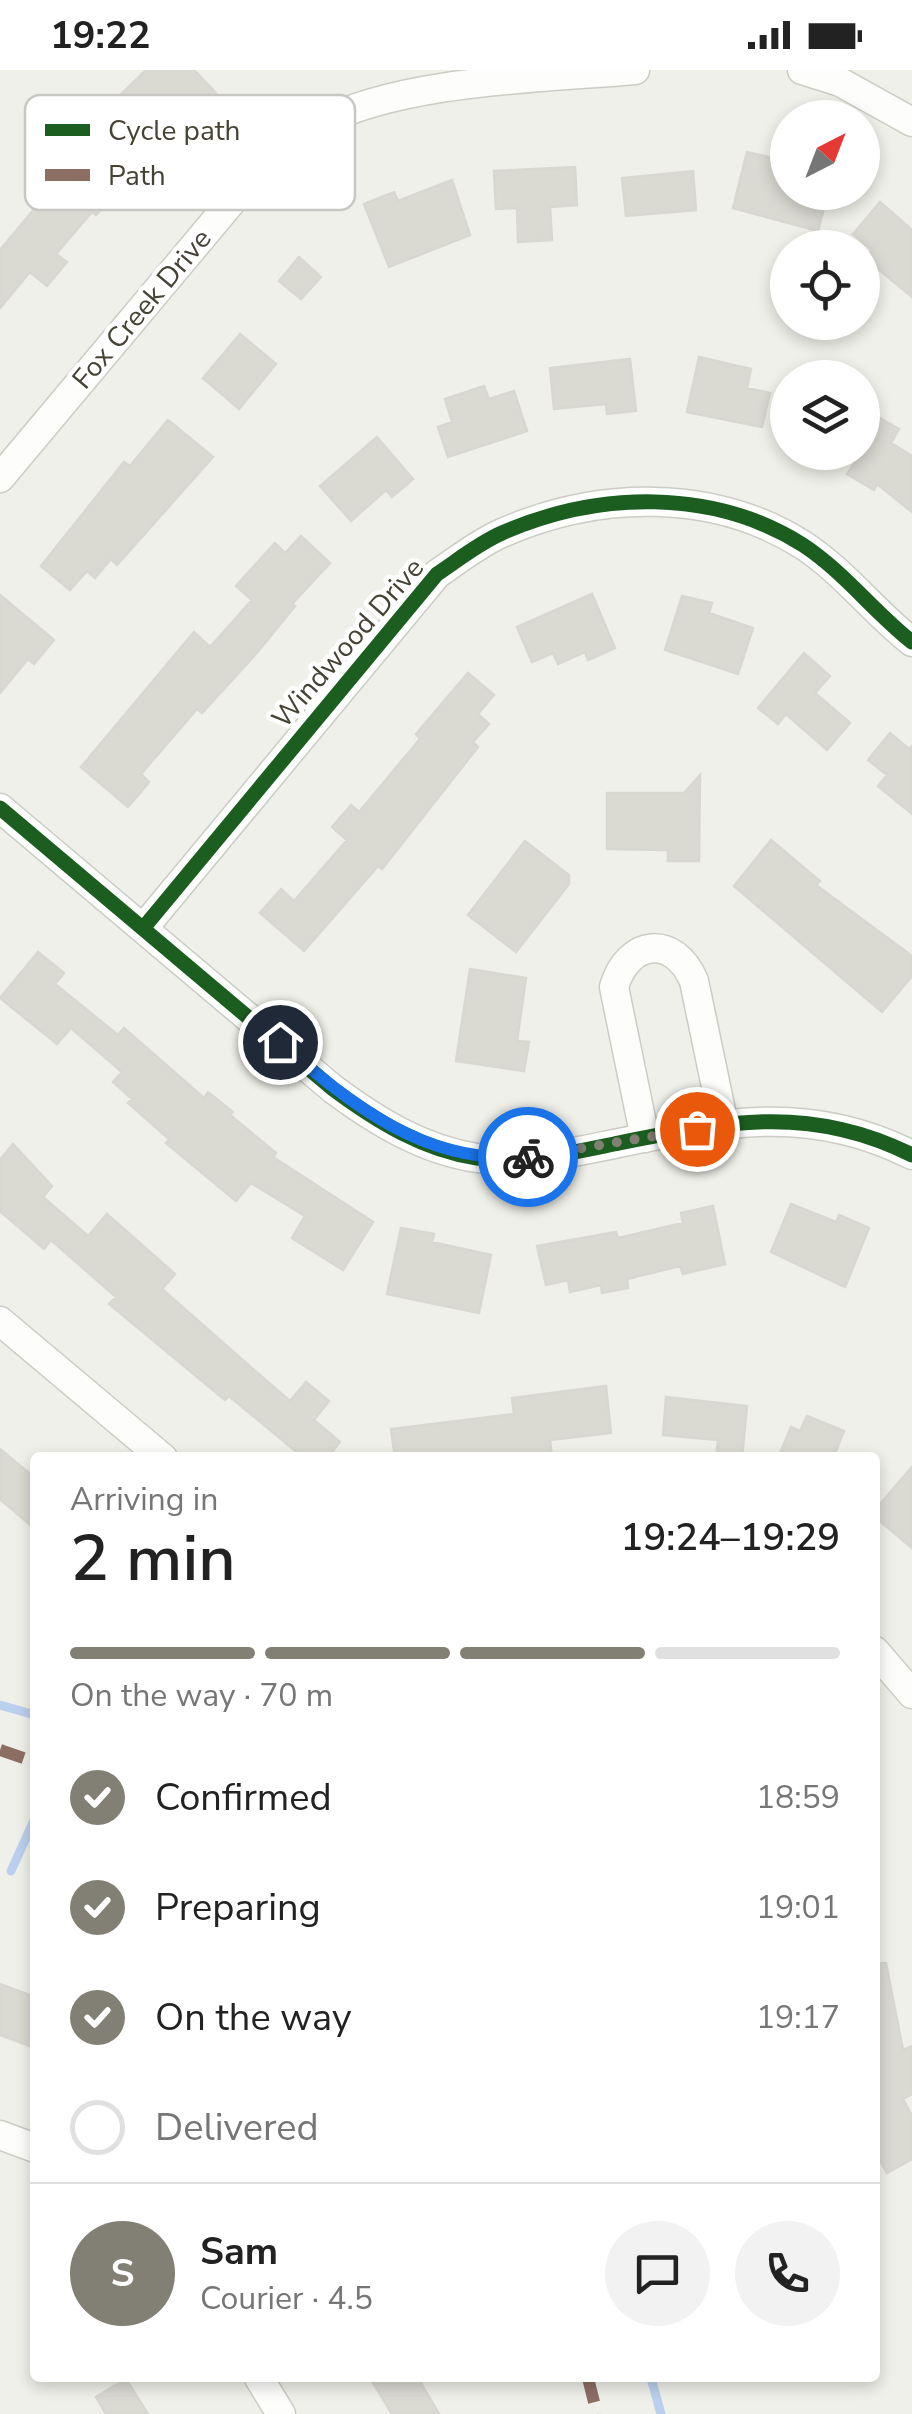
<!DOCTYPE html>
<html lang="en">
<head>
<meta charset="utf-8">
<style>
	body { margin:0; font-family:"Nunito Sans",sans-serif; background:#f2f2f2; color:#222; height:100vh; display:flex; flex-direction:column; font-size:38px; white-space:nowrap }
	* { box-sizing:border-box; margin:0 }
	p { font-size:32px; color:#767676 }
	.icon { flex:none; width:55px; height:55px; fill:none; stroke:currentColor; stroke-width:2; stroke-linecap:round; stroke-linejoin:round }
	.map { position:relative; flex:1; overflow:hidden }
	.panel { position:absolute; left:30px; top:1382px; width:850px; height:930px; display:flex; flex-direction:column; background:#fff; border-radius:10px; box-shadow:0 5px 15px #0003 }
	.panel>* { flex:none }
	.needle { width:65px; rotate:42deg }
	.fabs { position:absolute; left:770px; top:30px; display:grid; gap:20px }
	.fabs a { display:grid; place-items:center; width:110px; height:110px; border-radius:50%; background:#fff; box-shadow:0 5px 15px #0003; font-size:50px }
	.pin { position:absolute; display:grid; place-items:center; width:85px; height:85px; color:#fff; margin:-42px; border:5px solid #fff; border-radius:50%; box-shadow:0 2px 10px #0007 }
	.courier { position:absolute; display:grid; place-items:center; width:100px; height:100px; margin:-50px; border:8px solid #1a73e8; border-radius:50%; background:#fff; color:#222; box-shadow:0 2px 12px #0007 }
	.summary em { font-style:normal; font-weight:600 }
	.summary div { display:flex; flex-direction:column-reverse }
	.summary { display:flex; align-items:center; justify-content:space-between; height:170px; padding:0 40px }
	h1 { font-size:65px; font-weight:600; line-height:75px }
	.bar { display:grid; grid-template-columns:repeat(4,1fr); gap:15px 10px; align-content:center; height:120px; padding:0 40px }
	.bar i { height:12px; border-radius:8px; background:#e0e0e0 }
	.bar .active { background:#828075 }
	.bar p { grid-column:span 4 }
	.line { display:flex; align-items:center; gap:25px; padding:0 40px; border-top:2px solid #e0e0e0 }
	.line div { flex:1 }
	.round { display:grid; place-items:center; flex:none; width:105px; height:105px; border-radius:52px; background:#f2f2f2 }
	ol { padding:0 40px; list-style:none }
	li { display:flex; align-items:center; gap:30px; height:110px }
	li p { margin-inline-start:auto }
	li .icon { padding:10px; border-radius:50%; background:#828075; color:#fff; stroke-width:4 }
	li:last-child { color:#767676 }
	li i { width:55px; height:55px; border:5px solid #e0e0e0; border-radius:50% }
	.status { display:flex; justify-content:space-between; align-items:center; height:70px; padding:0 50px; background:#fff; direction:ltr }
	.status svg { height:28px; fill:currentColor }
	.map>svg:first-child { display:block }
</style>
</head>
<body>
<div class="status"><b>19:22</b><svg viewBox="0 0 49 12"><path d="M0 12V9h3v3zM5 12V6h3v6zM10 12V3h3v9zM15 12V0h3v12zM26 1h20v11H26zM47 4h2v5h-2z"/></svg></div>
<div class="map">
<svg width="912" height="2344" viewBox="0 0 912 2344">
	<rect width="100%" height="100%" fill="#f0f0ea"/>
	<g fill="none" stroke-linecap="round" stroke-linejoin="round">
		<path stroke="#bbd0ee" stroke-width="9" d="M0 1635 35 1645
			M11 1801 35 1748
			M651 2308 661 2344"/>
	</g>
	<path fill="#dad9d2" stroke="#d8d7d0" stroke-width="2.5" d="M146 0H194L216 23 193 45 184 36 145 74 109 36Z
		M86 77 127 111V120L110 140 105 135 96 145 92 142 56 184 67 192 47 216 30 202 0 238V180Z
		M747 82 788 92V122H828L818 161 733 138Z
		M575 97 577 135 550 137 552 170 518 172 517 138 496 139 494 101Z
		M693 101 696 140 626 146 622 108Z
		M452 110 470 165 389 197 364 134 394 122 398 131Z
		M880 132 912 160V227L865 188 872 180 853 164Z
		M299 187 321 207 301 229 279 211Z
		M240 264 276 294 239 339 203 308Z
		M699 287 751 299 747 318 770 323 762 357 687 342Z
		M630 289 636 341 607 344 606 334 554 339 550 298Z
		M484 316 489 329 514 321 527 361 448 387 438 357 452 352 445 329Z
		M862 338 899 359 891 373 912 386V442L877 414 874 420 847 404 862 382Z
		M168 350 213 387 117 495 111 489 95 508 87 501 70 520 41 496 124 392 130 396Z
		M377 367 413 409 392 427 386 420 351 451 320 416Z
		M301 466 330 493 292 534 295 536 256 584 202 643 197 639 141 704 149 712 128 737 81 697 194 562 210 577 252 530 236 516 275 473 285 483Z
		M592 524 615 578 588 590 585 582 558 594 553 583 532 592 517 557Z
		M0 525 54 570 34 594 28 589 0 623Z
		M682 526 712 533 709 543 753 558 738 604 665 580Z
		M804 583 830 606 815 623 850 653 827 680 786 644 778 654 758 638Z
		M468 603 494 625 478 644 489 654 473 672 478 677 382 799 378 796 304 881 260 843 281 819 294 831 347 770 332 757 351 735 359 742 420 669 416 664Z
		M890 663 909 679 912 676V744L878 716 887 705 868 690Z
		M700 705 699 791H668V780L607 779V723H684Z
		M771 770 820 811 816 815 912 886V906L882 942 734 816Z
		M525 771 569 805V814L516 882 468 845Z
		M38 882 64 903 55 914 118 965 124 958 204 1028 208 1022 233 1042 230 1045 276 1083 273 1087 373 1152 343 1200 292 1168 305 1146 251 1113 236 1131 166 1073 169 1069 128 1033 132 1029 113 1012 122 1002 71 958 57 974 0 928Z
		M470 899 526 908 517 971 529 972 524 1001 456 991Z
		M13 1074 52 1116 43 1127 88 1166 107 1144 175 1204 162 1219 269 1313 290 1331 306 1312 329 1331 314 1350 340 1372 327 1388H304L229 1326 225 1330 109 1234 116 1227 51 1170 44 1179 0 1141V1090Z
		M791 1134 836 1152 839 1145 869 1158 845 1217 771 1182Z
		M713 1136 725 1194 683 1204 680 1196 627 1209 628 1218 602 1223 601 1215 570 1222 568 1210 546 1215 537 1176 616 1162 618 1168 683 1153 681 1143Z
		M401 1158 434 1164 432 1172 491 1185 479 1243 387 1224Z
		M606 1316 611 1363 550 1370 552 1388H395L391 1359 514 1344 512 1328Z
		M666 1327 747 1336 742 1388H716L718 1370 663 1365Z
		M807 1346 844 1361 833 1388H778L791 1357 800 1361Z
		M0 1379 35 1408V1459L0 1429Z
		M912 1397V1478L875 1447V1440Z
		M886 1893 903 1980 912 1976V2024L903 2029 912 2046V2089L887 2103 875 2082V1894Z
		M0 1914 35 1927V1978L0 1965Z
		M370 2308H418L439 2344H392Z
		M126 2309 148 2344H106L96 2327Z"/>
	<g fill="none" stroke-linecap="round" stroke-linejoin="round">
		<defs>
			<path id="minor" d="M802 0 840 12 912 52
				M0 408 248 112C270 90 291 69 319 54 400 10 543 8 635 0
				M0 738 333 1019C376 1051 423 1080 477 1088 522 1094 570 1083 614 1074 722 1052 809 1033 912 1085
				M145 856 437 504C458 490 479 473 502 463 598 421 713 418 803 475 843 501 875 543 912 572
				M645 1068 614 917C628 869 674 864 694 911L724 1055
				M0 1251 163 1388
				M875 1581 912 1624
				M0 2065 35 2078
				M259 2308 281 2344"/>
		</defs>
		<use href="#minor" stroke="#ccccc6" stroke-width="31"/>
		<use href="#minor" stroke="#fdfdfc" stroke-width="28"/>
		<path stroke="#8d6e63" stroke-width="12" stroke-dasharray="25 12" stroke-linecap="butt" d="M0 1680 35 1692
			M588 2308 597 2344"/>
		<defs>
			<path id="cycleway" d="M0 738 333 1019C376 1051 423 1080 477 1088 522 1094 570 1083 614 1074 722 1052 809 1033 912 1085
				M145 856 437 504C458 490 479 473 502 463 598 421 713 418 803 475 843 501 875 543 912 572"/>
		</defs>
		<use href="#cycleway" stroke="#fff" stroke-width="21"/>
		<use href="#cycleway" stroke="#1b5e20" stroke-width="15"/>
	</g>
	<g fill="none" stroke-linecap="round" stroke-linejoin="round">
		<path stroke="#828075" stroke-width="10" stroke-dasharray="0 18" d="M528 1087 697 1059"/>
		<path stroke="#1a73e8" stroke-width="12" d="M280 972C352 1036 426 1095 528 1087"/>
	</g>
	<g text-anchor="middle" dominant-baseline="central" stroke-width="9" stroke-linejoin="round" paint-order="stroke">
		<g font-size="28" fill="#464336" stroke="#fff">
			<text transform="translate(142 239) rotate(-50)">Fox Creek Drive</text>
			<text transform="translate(348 573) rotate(-49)">Windwood Drive</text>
		</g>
	</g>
	<rect x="25" y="25" width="330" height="115" rx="15" fill="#fff" stroke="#c8c7c3" stroke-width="2.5"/>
	<rect x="45" y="54" width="45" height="12" fill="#1b5e20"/>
	<rect x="45" y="99" width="45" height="12" fill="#8d6e63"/>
	<g font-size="28" fill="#464336">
		<text x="108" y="70">Cycle path</text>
		<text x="108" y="115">Path</text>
	</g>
</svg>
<div class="fabs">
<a><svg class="needle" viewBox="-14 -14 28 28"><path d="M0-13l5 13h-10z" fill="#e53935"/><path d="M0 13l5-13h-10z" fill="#767676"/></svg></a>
<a><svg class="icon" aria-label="locate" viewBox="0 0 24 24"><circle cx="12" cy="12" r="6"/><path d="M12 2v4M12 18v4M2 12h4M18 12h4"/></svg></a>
<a><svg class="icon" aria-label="layers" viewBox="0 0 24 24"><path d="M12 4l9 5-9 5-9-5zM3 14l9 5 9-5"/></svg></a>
</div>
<div class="pin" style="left:697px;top:1059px;background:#ea580c"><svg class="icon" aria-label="bag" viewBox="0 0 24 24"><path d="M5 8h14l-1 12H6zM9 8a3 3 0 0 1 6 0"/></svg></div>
<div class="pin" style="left:280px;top:972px;background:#1f2937"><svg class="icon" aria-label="home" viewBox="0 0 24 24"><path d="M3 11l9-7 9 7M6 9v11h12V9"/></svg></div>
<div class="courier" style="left:528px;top:1087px"><svg class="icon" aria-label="bike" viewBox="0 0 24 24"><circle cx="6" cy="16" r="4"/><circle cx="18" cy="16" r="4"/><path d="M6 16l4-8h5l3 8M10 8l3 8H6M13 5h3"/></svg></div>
<section class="panel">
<div class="summary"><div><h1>2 min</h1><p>Arriving in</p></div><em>19:24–19:29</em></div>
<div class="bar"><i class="active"></i><i class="active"></i><i class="active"></i><i></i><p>On the way · 70 m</p></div>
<ol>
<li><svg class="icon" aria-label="check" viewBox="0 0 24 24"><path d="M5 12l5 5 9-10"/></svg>Confirmed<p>18:59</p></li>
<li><svg class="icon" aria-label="check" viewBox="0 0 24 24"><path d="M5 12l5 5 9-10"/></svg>Preparing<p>19:01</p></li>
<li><svg class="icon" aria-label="check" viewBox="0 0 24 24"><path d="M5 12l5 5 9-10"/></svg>On the way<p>19:17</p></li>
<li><i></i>Delivered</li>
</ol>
<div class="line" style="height:180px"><b class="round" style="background:#828075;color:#fff">S</b><div><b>Sam</b><p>Courier · 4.5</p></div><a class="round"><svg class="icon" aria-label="chat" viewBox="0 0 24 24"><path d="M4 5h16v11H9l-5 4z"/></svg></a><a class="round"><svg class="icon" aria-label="phone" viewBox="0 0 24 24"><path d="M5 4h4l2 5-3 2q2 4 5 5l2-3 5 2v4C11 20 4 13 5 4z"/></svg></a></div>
</section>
</div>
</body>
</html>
